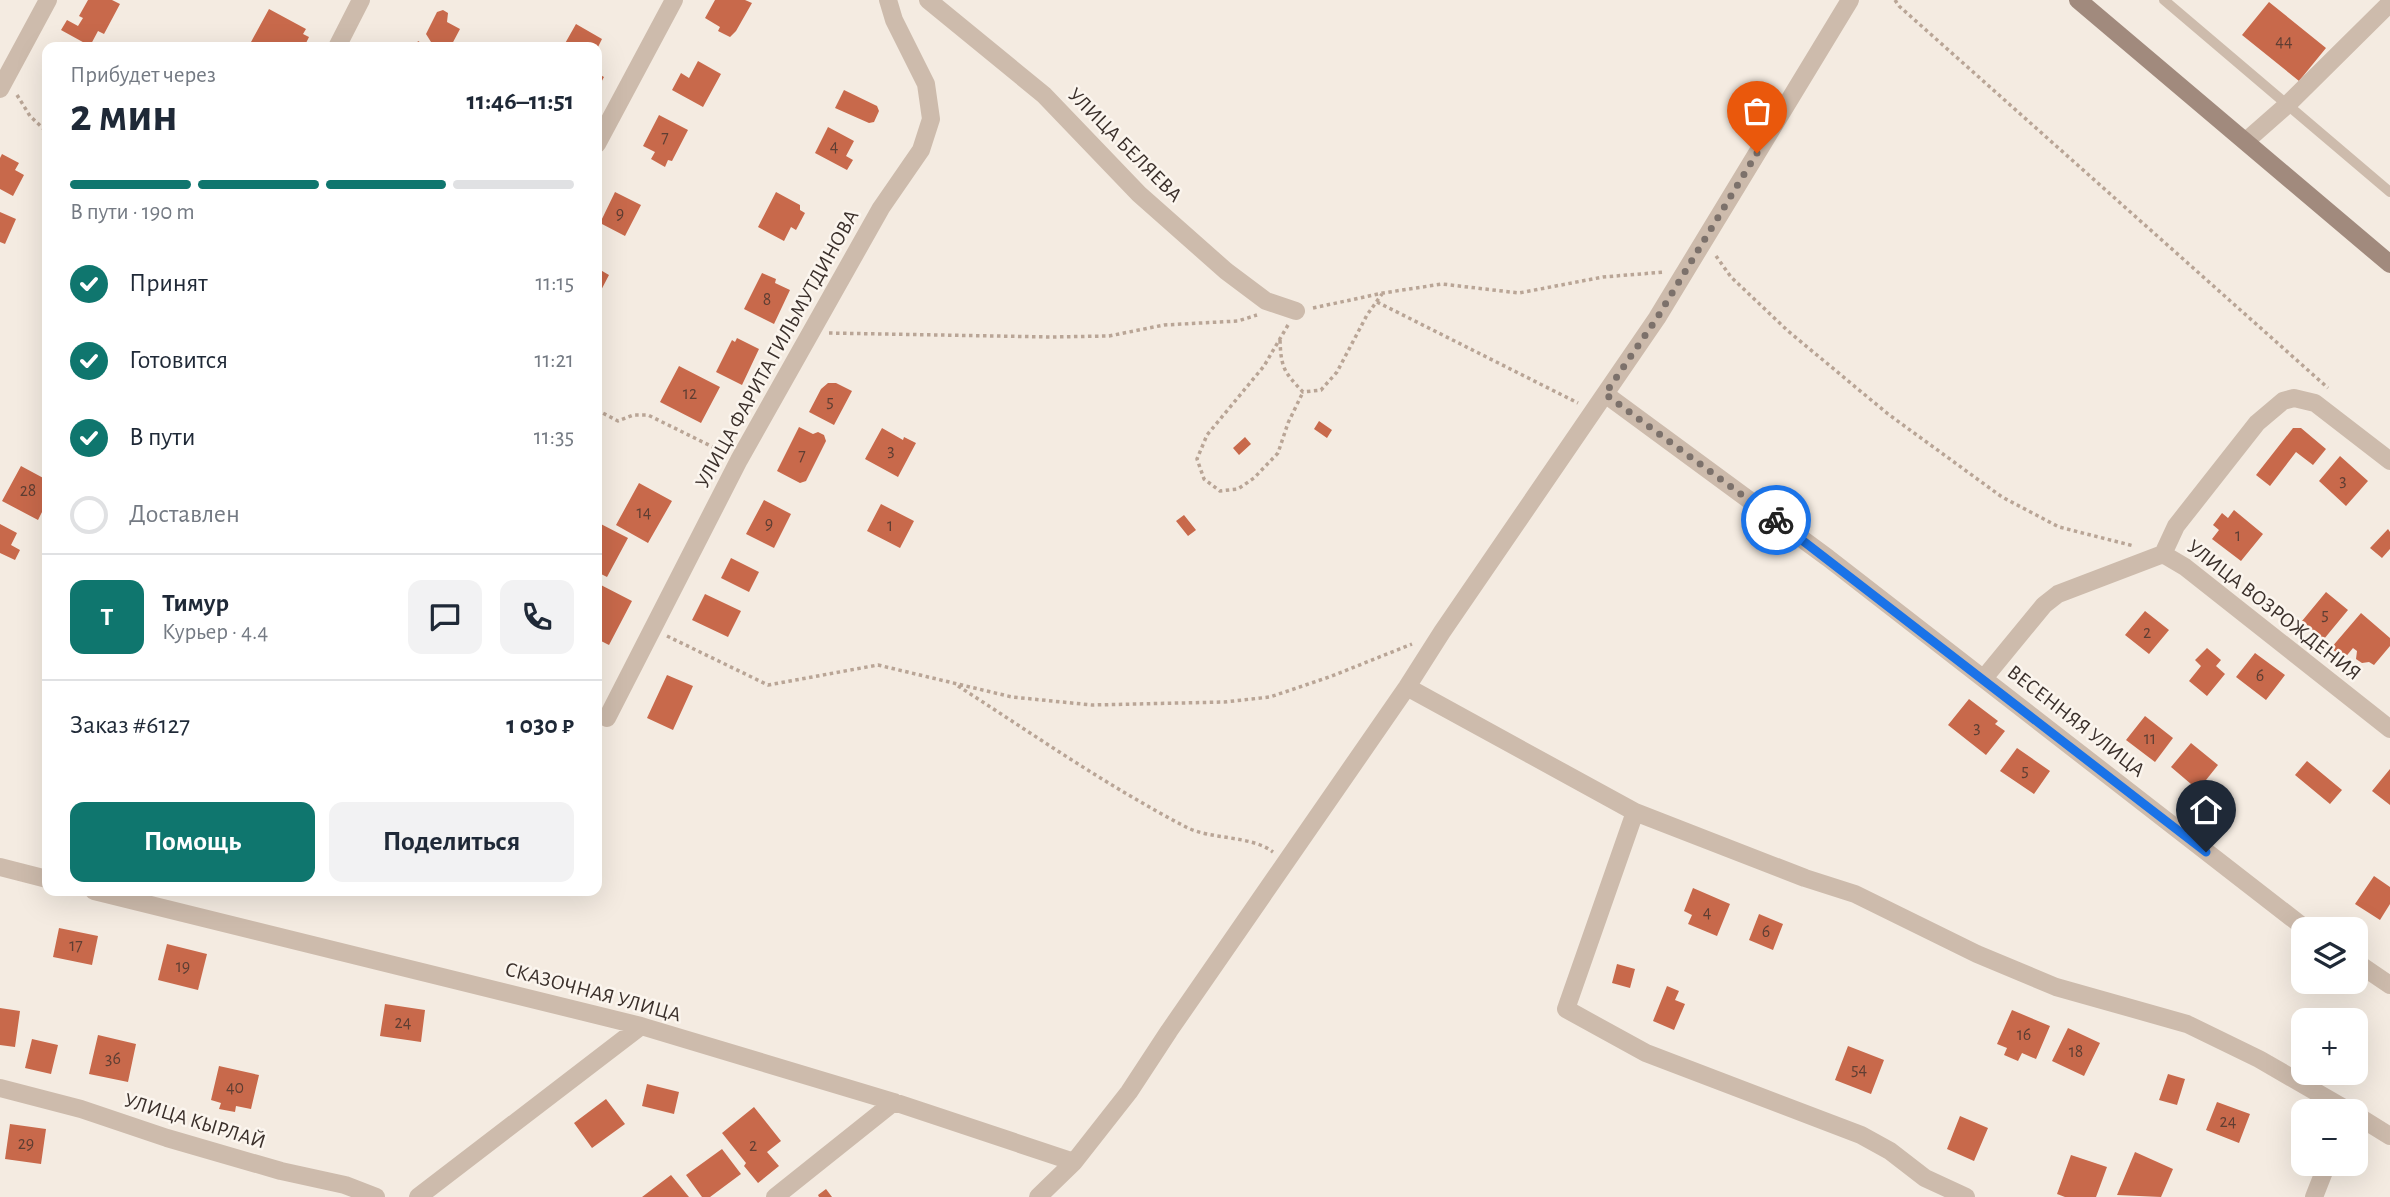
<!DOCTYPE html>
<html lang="ru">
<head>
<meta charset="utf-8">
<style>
	body { margin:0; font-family:"Alegreya Sans",sans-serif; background:#f2f2f3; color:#1f2937; height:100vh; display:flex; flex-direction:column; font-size:26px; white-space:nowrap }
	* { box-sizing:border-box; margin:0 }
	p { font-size:23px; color:#747a83 }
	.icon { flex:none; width:38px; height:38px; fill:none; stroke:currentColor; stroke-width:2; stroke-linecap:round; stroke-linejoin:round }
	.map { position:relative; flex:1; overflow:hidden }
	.drawer { position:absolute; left:42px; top:42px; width:560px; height:854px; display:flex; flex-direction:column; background:#fff; border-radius:14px; box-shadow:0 7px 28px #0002 }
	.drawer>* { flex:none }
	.fabs { position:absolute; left:2291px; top:917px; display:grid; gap:14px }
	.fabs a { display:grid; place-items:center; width:77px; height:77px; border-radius:14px; background:#fff; box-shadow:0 7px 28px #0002; font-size:35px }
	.pin { position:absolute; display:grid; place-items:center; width:60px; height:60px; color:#fff; margin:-72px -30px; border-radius:50% 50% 50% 0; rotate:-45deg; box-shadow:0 0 7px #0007 }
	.pin .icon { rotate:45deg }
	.courier { position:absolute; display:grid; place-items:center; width:70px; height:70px; margin:-35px; border:5px solid #1a73e8; border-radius:50%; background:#fff; color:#222; box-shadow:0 2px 9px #0007 }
	.head em { font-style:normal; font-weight:700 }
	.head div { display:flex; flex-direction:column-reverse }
	.head { display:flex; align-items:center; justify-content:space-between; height:119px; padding:0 28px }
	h1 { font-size:46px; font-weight:700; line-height:52px }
	.bar { display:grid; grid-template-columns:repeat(4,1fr); gap:10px 7px; align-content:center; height:84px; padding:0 28px }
	.bar i { height:9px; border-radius:5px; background:#e0e1e3 }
	.bar .current { background:#0f766e }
	.bar p { grid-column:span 4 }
	.line { display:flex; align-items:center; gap:18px; padding:0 28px; border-top:2px solid #e0e1e3 }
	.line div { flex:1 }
	.round { display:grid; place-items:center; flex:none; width:74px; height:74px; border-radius:14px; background:#f2f2f3 }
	ol { padding:0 28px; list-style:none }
	li { display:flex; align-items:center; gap:21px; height:77px }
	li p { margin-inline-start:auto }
	li .icon { padding:7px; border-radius:50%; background:#0f766e; color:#fff; stroke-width:4 }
	li:last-child { color:#747a83 }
	li i { width:38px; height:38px; border:4px solid #e0e1e3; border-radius:50% }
	.cta { display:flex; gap:14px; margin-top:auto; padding:14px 28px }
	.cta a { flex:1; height:80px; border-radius:14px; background:#0f766e; color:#fff; font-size:28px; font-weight:700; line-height:80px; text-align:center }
	.cta a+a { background:#f2f2f3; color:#1f2937 }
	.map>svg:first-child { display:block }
</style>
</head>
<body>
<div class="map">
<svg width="2390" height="1197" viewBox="0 0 2390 1197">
	<rect width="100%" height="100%" fill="#f4ebe1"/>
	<path fill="#c8694b" d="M88 0H112L120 4 104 34 98 31 90 46 61 30 67 20 78 26 83 18 79 16Z
		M715 0H745L752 3 736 31 730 37 718 31 720 27 705 18Z
		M2269 2 2326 48 2299 81 2242 35Z
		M269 9 306 29 303 34 309 37 304 47H260L251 42Z
		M443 10 448 13 447 22 460 29 451 46 415 47 418 41 428 47 431 42 426 34 437 12Z
		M576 24 602 39 598 47H563Z
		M698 61 721 74 703 107 672 90 681 73 689 78Z
		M597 73 604 77 597 90Z
		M844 90 877 106 879 111 874 122 869 123 835 108Z
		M659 115 688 130 672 161 668 160 665 167 651 159 655 152 643 146Z
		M828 127 854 141 846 156 853 160 847 170 815 153Z
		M2 154 19 163 15 170 24 175 13 196 0 189V158Z
		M615 192 641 205 625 236 600 223Z
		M776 192 800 205V210L805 213 796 230 791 227 784 241 758 227Z
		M0 212 16 219 5 244 0 242Z
		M597 268 609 275 597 298Z
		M762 273 776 279 775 283 790 290 774 324 744 309Z
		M737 338 759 349 742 385 716 372 732 340 735 342Z
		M679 366 720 387 701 423 660 402Z
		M828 383H836L852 391 834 425 809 412 821 389Z
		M1319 421 1332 430 1327 438 1314 429Z
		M799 427 813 434 818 432 824 435 826 441 806 481 800 483 777 471Z
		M882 428 903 440 904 437 916 443 898 477 865 459Z
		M2293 428H2301L2326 449 2313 465 2296 452 2270 486 2256 475Z
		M1245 437 1251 444 1239 455 1233 448Z
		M2340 456 2368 481 2346 506 2319 481Z
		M21 466 47 480V502L38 520 2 501Z
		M639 483 672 501 648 543 616 525Z
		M764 500 791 514 774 548 746 534Z
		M881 504 914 521 900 548 867 531Z
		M2234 510 2263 534 2241 561 2212 539 2219 530 2213 525 2222 513 2228 518Z
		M1184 515 1196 530 1188 536 1176 521Z
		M597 522 628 538 607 577 597 572Z
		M0 524 17 533 11 545 20 550 15 560 0 553Z
		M2388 529 2390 532V549L2382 558 2370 548Z
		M731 558 759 572 749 592 721 578Z
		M597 583 632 601 609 645 597 639Z
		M2326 592 2348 610 2324 639 2302 621Z
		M705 594 741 611 728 637 692 620Z
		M2145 611 2169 630 2149 654 2125 635Z
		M2361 613 2390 638V646L2374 665 2369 662 2362 663 2356 659 2357 651 2353 648 2344 659 2331 648Z
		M2207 648 2221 660 2216 666 2225 674 2207 696 2189 681 2201 666 2195 660Z
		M2255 653 2285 675 2266 700 2236 677Z
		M667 675 693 686 673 730 647 718Z
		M1969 699 1998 721 1995 724 2005 731 1986 755 1948 725Z
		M2145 716 2173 738 2155 762 2126 740Z
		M2191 743 2218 765 2198 790 2171 767Z
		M2017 748 2050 771 2034 794 2000 771Z
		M2307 761 2342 790 2330 804 2295 775Z
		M2390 769V805L2372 791Z
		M2374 876 2390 887V904L2380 920 2355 904Z
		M1693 888 1730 904 1717 936 1688 924 1692 915 1684 911Z
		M1759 914 1783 924 1773 950 1749 940Z
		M59 928 98 936 92 965 53 957Z
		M167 944 207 954 198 990 158 980Z
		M1617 964 1635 969 1630 988 1612 983Z
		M1667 986 1679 991 1675 1000 1685 1004 1674 1030 1653 1021Z
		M385 1004 425 1010 421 1042 380 1036Z
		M0 1008 20 1011 15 1047 0 1045Z
		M2012 1010 2050 1026 2036 1059 2022 1053 2018 1061 2004 1055 2007 1048 1997 1044Z
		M2068 1028 2100 1043 2084 1076 2052 1061Z
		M98 1035 136 1044 128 1082 89 1074Z
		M32 1039 58 1045 51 1074 25 1068Z
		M1848 1046 1884 1060 1871 1094 1835 1080Z
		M219 1066 259 1075 251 1109 236 1106 235 1112 219 1109 221 1103 211 1100Z
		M2168 1074 2185 1079 2177 1105 2159 1100Z
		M647 1084 679 1092 674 1114 642 1106Z
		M606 1099 625 1124 592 1148 574 1123Z
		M2217 1102 2250 1114 2239 1143 2206 1130Z
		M754 1107 781 1141 767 1152 779 1166 758 1183 744 1166 746 1163 722 1133Z
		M1960 1116 1988 1128 1974 1161 1947 1149Z
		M10 1124 46 1129 41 1164 5 1159Z
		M722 1149 741 1174 710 1197H702L686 1175Z
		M2135 1152 2173 1169 2161 1197 2117 1195Z
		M2071 1155 2107 1167 2096 1197H2065L2057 1194Z
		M671 1175 689 1197H642Z
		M826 1189 832 1197H819L818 1195Z"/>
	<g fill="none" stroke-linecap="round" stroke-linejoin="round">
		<path stroke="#b9a596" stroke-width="3.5" stroke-dasharray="3.5 3.5" stroke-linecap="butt" d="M1895 0 1899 6 2328 388
			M17 95 30 116 47 132
			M1716 256 1731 277 1788 331 1888 414 2002 497 2059 527 2134 546
			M1377 302 1578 403
			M1313 308 1383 293 1442 284 1519 293 1603 277 1665 272
			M1288 325 1264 366 1207 435 1197 459 1204 479 1220 491 1238 489 1254 478 1278 453 1288 423 1303 392
			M829 333 1051 337 1109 336 1164 325 1238 321 1257 315
			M1280 340C1281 368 1284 372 1303 392L1321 390 1337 372 1367 315 1382 294
			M597 410 618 421 633 415H648L725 453
			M667 636 768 685 878 665 1012 697 1092 705 1224 702 1270 697 1332 676 1412 644
			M958 686C1033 734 1107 786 1186 827 1211 840 1251 835 1273 852"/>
		<path stroke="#cdbbac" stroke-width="10" d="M2164 0 2390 192"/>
		<path stroke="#cdbbac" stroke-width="18" d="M928 0 1044 95 1139 194 1226 271 1266 301 1296 311
			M337 47 361 0
			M0 89 48 0
			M2246 141 2287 105 2390 3
			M597 144 674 0
			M1605 394 1828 558 2306 929
			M2163 554 2185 567 2390 729
			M1984 678 2044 605 2058 594 2163 554 2176 526 2257 423 2283 401 2294 398 2315 403 2390 461
			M1407 687 1635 812 1805 878 1855 894 1977 954 2056 987 2187 1024 2259 1059 2349 1111
			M607 718 739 460 881 208 921 150 931 119 926 84 894 20 888 0
			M1635 812 1566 1009 1646 1053 1861 1135 1890 1151 1925 1178 1966 1197
			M0 867 47 879
			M94 891 641 1026 894 1102 1074 1162
			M2356 962 2390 985
			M0 1088 81 1109 167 1138 281 1171 345 1185 376 1197
			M2356 1115 2390 1136
			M418 1197 641 1026
			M775 1197 894 1102
			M1038 1197 1074 1162 1129 1092 1169 1031 1407 687 1442 632 1657 318 1850 0
			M2314 1197 2327 1164"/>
		<path stroke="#a18a7d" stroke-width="18" d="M2078 0 2390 264"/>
	</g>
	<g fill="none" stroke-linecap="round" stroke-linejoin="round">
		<path stroke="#7c716b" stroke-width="7" stroke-dasharray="0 12.6" d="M1757 153 1657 318 1605 394 1776 520"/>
		<path stroke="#1a73e8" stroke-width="9" d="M1776 520 2206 852"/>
	</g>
	<g text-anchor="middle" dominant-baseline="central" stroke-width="5" stroke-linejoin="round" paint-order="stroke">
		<g font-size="18" fill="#5e3e33">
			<text x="2284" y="42">44</text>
			<text x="665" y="138">7</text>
			<text x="834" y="147">4</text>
			<text x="620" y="214">9</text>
			<text x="767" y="300">8</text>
			<text x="690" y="394">12</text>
			<text x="830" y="402">5</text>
			<text x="891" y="451">3</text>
			<text x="802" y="456">7</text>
			<text x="2343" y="481">3</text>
			<text x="28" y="491">28</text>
			<text x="644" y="513">14</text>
			<text x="769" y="524">9</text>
			<text x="890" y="526">1</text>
			<text x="2238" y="536">1</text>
			<text x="2325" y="615">5</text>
			<text x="2147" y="633">2</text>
			<text x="2260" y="676">6</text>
			<text x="1977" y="728">3</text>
			<text x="2150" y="739">11</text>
			<text x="2025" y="771">5</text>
			<text x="1707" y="913">4</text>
			<text x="1766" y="932">6</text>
			<text x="76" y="946">17</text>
			<text x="183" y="967">19</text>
			<text x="403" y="1023">24</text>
			<text x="2024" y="1035">16</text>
			<text x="2076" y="1052">18</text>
			<text x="113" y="1059">36</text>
			<text x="1859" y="1070">54</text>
			<text x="235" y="1088">40</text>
			<text x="2228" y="1122">24</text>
			<text x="26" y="1144">29</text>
			<text x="753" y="1146">2</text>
		</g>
		<g font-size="21" fill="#3b302b" stroke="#fbf5ee">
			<text transform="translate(1125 145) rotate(45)">УЛИЦА БЕЛЯЕВА</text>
			<text transform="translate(777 349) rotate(-61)">УЛИЦА ФАРИТА ГИЛЬМУТДИНОВА</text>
			<text transform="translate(2274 610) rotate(38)">УЛИЦА ВОЗРОЖДЕНИЯ</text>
			<text transform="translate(2076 721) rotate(38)">ВЕСЕННЯЯ УЛИЦА</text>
			<text transform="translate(593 992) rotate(15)">СКАЗОЧНАЯ УЛИЦА</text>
			<text transform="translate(195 1121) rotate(17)">УЛИЦА КЫРЛАЙ</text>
		</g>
	</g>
</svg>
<div class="fabs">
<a><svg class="icon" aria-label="layers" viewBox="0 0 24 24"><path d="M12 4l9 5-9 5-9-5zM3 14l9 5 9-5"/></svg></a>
<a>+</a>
<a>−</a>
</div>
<div class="pin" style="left:1757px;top:153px;background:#ea580c"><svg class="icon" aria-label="bag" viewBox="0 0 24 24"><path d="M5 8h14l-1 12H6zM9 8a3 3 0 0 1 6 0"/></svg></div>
<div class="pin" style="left:2206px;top:852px;background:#1f2937"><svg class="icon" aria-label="home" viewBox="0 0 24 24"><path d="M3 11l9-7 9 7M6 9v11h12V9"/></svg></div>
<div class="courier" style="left:1776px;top:520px"><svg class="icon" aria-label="bike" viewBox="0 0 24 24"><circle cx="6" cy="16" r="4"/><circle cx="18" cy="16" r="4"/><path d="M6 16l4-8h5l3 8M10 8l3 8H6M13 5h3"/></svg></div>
<section class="drawer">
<div class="head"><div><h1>2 мин</h1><p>Прибудет через</p></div><em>11:46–11:51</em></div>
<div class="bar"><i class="current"></i><i class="current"></i><i class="current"></i><i></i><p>В пути · 190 m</p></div>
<ol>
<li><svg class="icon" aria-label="check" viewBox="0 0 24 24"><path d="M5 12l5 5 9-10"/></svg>Принят<p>11:15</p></li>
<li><svg class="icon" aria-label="check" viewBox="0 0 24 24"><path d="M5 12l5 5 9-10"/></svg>Готовится<p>11:21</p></li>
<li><svg class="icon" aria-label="check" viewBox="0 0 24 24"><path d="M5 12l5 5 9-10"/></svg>В пути<p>11:35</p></li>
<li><i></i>Доставлен</li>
</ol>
<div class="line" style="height:126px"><b class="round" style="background:#0f766e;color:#fff">Т</b><div><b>Тимур</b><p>Курьер · 4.4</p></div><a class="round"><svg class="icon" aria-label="chat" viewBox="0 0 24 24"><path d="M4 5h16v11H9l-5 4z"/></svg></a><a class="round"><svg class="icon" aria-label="phone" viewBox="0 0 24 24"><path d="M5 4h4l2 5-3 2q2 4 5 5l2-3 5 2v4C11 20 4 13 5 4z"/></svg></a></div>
<div class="line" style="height:91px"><div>Заказ #6127</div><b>1 030 ₽</b></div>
<div class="cta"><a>Помощь</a><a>Поделиться</a></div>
</section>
</div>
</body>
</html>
